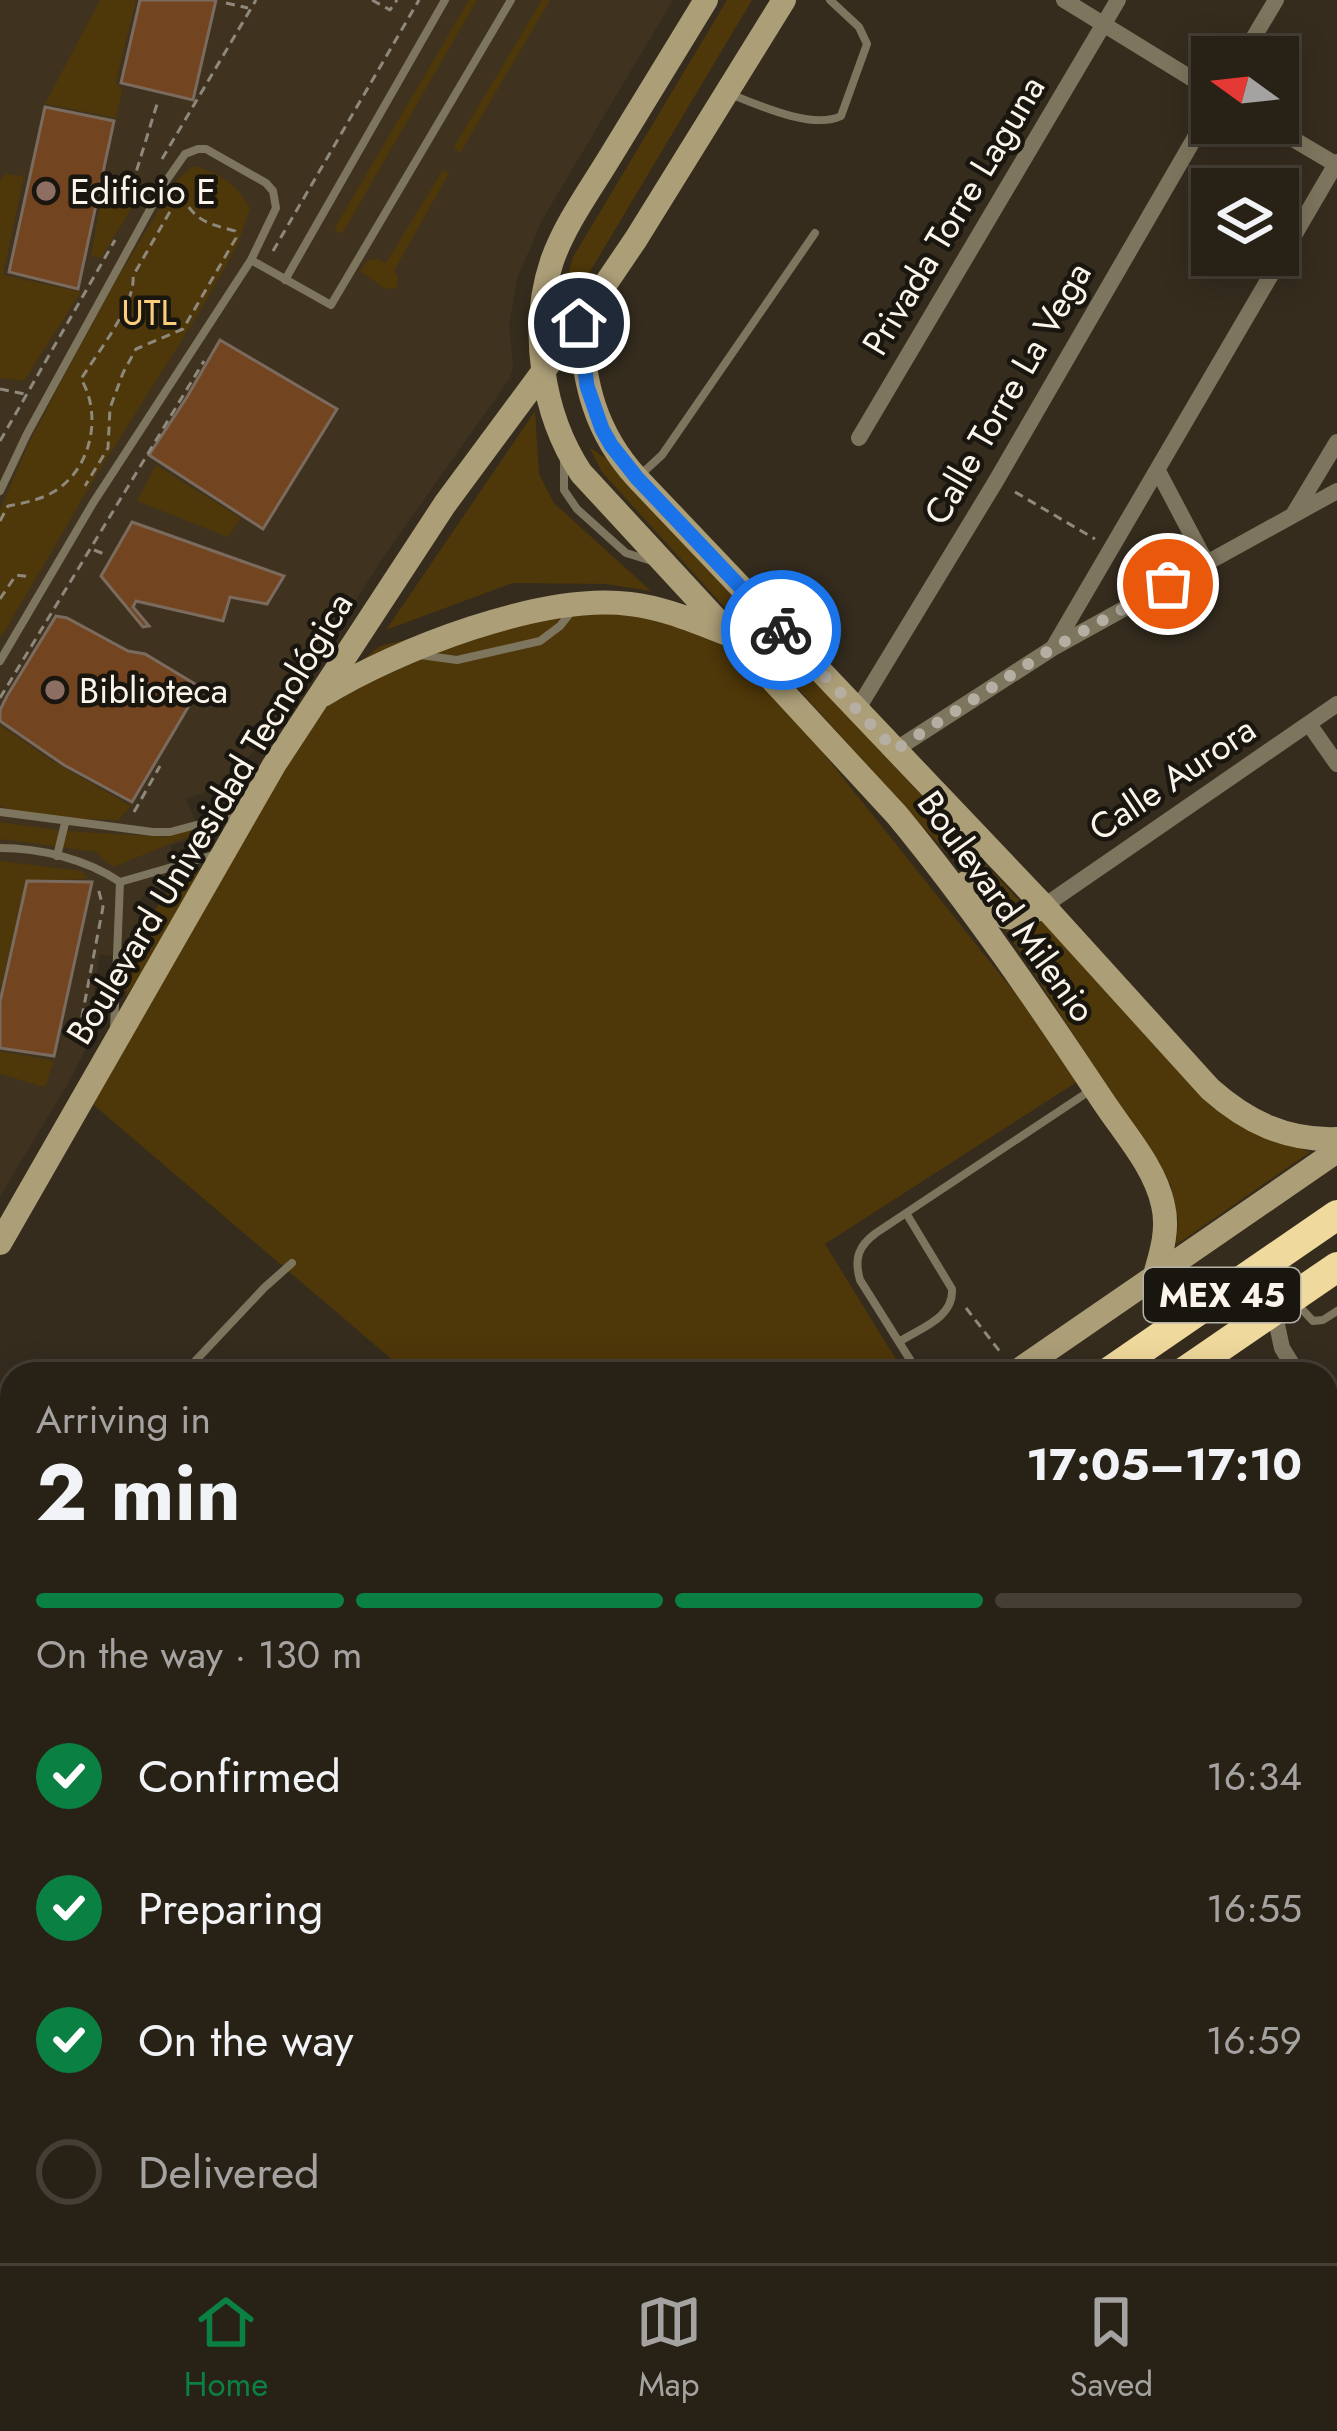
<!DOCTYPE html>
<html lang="en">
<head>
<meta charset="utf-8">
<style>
	body { margin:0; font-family:Jost,sans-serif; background:#342e23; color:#f1f3f6; height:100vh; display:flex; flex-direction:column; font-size:45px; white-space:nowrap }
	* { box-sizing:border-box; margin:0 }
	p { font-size:39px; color:#a5a3a1 }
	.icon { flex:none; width:66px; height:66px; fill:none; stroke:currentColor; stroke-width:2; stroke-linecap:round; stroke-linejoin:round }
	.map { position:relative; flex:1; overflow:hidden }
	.sheet { position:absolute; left:0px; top:1362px; width:1338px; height:903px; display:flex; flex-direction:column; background:#282116; border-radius:36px 36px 0 0; box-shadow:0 6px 30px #0003,0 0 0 3px #443e35 }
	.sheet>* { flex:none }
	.needle { width:78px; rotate:285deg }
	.fabs { position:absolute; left:1191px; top:36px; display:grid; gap:24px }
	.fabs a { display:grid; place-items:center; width:108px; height:108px; border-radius:0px; background:#282116; box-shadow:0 6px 30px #0003,0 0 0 3px #443e35; font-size:60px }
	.pin { position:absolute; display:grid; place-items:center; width:102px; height:102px; color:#fff; margin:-51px; border:6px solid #fff; border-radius:50%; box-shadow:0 3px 12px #0007 }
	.courier { position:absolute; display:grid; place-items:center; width:120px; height:120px; margin:-60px; border:9px solid #1a73e8; border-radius:50%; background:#fff; color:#222; box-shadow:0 3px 15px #0007 }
	.head em { font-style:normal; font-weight:700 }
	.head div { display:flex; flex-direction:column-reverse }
	.head { display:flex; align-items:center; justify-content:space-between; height:204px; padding:0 36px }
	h1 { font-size:78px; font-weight:700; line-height:90px }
	.bar { display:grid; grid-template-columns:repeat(4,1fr); gap:18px 12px; align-content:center; height:144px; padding:0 36px }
	.bar i { height:15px; border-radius:9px; background:#443e35 }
	.bar .current { background:#0b8043 }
	.bar p { grid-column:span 4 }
	ol { padding:0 36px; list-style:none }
	li { display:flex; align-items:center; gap:36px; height:132px }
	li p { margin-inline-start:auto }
	li .icon { padding:12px; border-radius:50%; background:#0b8043; color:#fff; stroke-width:4 }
	li:last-child { color:#a5a3a1 }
	li i { width:66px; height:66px; border:6px solid #443e35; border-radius:50% }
	.tab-bar { display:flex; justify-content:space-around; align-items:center; height:168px; border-top:3px solid #443e35; background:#282116; font-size:33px; color:#a5a3a1 }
	.tab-bar a { display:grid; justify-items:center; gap:6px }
	.tab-bar .current { color:#0b8043 }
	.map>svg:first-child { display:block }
</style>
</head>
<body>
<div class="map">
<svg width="1337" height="2263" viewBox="0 0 1337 2263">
	<rect width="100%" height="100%" fill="#352c1e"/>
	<path fill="#3f331f" d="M0 0H673L542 220 517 279 509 325 513 366 510 378 384 556 273 730 231 776 211 790 186 799 202 837 171 845 176 876 165 891 148 888 135 908 142 928 127 957 100 955 85 1050 72 1077 0 1196Z"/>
	<path fill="#4e3709" d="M100 0H136L116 82 122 90 116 118 45 104Z
		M469 0H477L342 234 334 229Z
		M542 0H550L460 153 454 147Z
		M727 0H752L563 317 565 285 573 257Z
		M193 166C218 172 238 185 250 208L238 244 199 313 97 474 0 639V510L30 441 62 380 114 284 177 180Z
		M443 170 449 173 394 271 398 276 397 288 385 289 360 271 368 260 378 259 386 263Z
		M5 174 24 176 3 275 81 292 24 381 0 378V181Z
		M113 198 134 204 101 258 91 256 100 206 106 207Z
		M535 411 539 474 554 503 651 591 606 584 513 583 386 630Z
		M589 447 610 461 1019 900 1011 908 993 904 602 472Z
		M156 465 241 518 228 537 137 501Z
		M549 604 725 630 1083 1078 825 1244 905 1374H409L82 1095 316 699 380 646Z
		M0 725 51 760 131 806 118 820C80 818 36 820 0 806Z
		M0 822 65 831 166 837 196 828 197 833 113 867 96 852 0 839Z
		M0 861 82 871 87 879 27 881 0 990Z
		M205 868 126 997 128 960 152 914 178 877Z
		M1042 919 1287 1143 1310 1152 1176 1245 1178 1220 1171 1185 1006 930Z
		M0 1051 54 1061 45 1087 0 1074Z"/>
	<path fill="#72441f" stroke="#7b6b5f" stroke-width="3" d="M140 0H216L193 100 121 83Z
		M45 107 114 121 78 289 9 272Z
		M220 340 337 409 263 529 149 455 187 397Z
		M132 522 284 576 267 604 230 597 223 621 136 601 133 607 149 626 143 627 101 576Z
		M56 616 67 618 128 651 145 654 200 687 132 802 64 765 0 721V710L7 696Z
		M27 881 92 882 54 1056 0 1048V1002Z"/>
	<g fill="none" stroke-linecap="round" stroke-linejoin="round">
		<path stroke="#8f887c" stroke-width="3" stroke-dasharray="9 6" stroke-linecap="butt" d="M372 0 390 10 397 0
			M226 3 248 8
			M162 159 256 0
			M108 187 130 192 157 104
			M273 251 419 0
			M0 389 25 394
			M0 441 115 240
			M1015 492 1095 539
			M0 521 8 506C28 502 46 499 62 486 93 461 101 412 81 379 96 355 136 304 133 276L180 194C196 221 205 223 235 231L236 238 183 329 136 349 123 373 110 408 108 448 85 486
			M94 550 107 555
			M0 599 16 575 32 577
			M0 698 204 361
			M134 812 160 766
			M79 1032 103 907 98 888
			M966 1308 1001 1353"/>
		<path stroke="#7e755e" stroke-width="8" d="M730 94C758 105 813 130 841 116L867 44 859 27 830 0
			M251 260 331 305 511 0
			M285 280 445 0
			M564 459V490L577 509 626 553 652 561
			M638 477 662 455 815 233
			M0 491 27 434 164 184 185 154 198 149H206L266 183 273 191 276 208 251 260 93 503 0 661
			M420 655 457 660 540 641 560 626 571 612
			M0 812 153 832H170L241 813
			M0 848C40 848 86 859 120 882L114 1030
			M57 856 65 823
			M120 882 217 854
			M1297 1304 1313 1321 1323 1320 1337 1311
			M899 1342C920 1328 954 1318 952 1289L906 1213
			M183 1374 264 1288 292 1263
			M919 1374 860 1280C854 1259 858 1246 876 1233L1088 1092
			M0 1515 12 1524
			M0 1625 12 1612
			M0 1728 12 1736"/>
		<path stroke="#7e755e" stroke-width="16" d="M1064 0 1212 91
			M1242 57 1276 0
			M1266 123 1337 165
			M859 438 1118 0
			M1158 471 1206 562
			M1293 515 1337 442
			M1053 648 1337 162
			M857 710 996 481 1212 108
			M1309 724 1337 764
			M895 750 1053 648 1337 491
			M1044 906 1337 704
			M1274 1311 1282 1348 1298 1374
			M1195 1374 1241 1370 1261 1374
			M1326 1463 1331 1418
			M1326 1548 1337 1542
			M1326 2056 1337 2050
			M1162 2253 1170 2263
			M1031 2263 1039 2253"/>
		<path stroke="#ac9e77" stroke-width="24" d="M706 0C674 52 642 105 610 157 590 190 565 224 552 261 529 329 542 414 581 473L897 815C972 906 1038 1003 1103 1101 1124 1133 1155 1167 1163 1205 1169 1230 1161 1254 1154 1278
			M579 323C585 384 594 431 637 478L1044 906 1210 1089C1247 1122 1287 1141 1337 1139
			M323 695C398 649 542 593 630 604 665 608 696 622 728 634
			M966 883C998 912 998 931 1044 906
			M0 1243 274 765 445 504 579 323 636 239 784 0
			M1013 1374 1337 1151
			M0 2068 12 2060
			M0 2236 12 2228"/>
		<path stroke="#f0d99c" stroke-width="30" d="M1106 1374 1337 1215
			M1181 1374 1337 1267
			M0 2114 12 2105
			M0 2186 12 2178"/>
	</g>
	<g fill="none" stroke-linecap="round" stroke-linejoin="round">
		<path stroke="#b5aea3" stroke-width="12" stroke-dasharray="0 21.6" d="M781 630 895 750 1053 648 1168 584"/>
		<path stroke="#1a73e8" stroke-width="15" d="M579 323 587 386 602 429 611 445 637 478 781 630"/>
	</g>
	<g fill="#8d6e63" stroke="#19150f" stroke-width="4.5">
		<circle cx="46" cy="191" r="12"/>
		<circle cx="55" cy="690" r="12"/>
	</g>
	<g text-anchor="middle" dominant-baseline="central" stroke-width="9" stroke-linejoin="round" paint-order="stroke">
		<rect fill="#19150f" stroke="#b6b1a9" stroke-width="3" x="1144" y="1268" width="156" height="54" rx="9"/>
		<g font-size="33" font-weight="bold" fill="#faf4eb">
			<text x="1222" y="1295">MEX 45</text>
		</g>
		<g font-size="36" fill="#faf4eb" stroke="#19150f" text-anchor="start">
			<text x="70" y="191">Edificio E</text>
			<text x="79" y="690">Biblioteca</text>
		</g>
		<g font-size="36" fill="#faf4eb" stroke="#19150f">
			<text transform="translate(953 215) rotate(-59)">Privada Torre Laguna</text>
			<text transform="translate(1007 393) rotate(-60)">Calle Torre La Vega</text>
			<text transform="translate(1172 778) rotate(-34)">Calle Aurora</text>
			<text transform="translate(209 818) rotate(-59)">Boulevard Univesidad Tecnológica</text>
			<text transform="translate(1007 906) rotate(54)">Boulevard Milenio</text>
		</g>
		<g font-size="36" fill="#fccd7d" stroke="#19150f">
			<text x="149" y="312">UTL</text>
		</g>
	</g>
</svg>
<div class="fabs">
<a><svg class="needle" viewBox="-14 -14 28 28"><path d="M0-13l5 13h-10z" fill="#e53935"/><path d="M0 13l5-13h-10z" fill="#a5a3a1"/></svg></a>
<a><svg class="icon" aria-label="layers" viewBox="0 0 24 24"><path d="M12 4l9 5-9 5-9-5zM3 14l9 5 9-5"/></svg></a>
</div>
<div class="pin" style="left:1168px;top:584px;background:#ea580c"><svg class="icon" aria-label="bag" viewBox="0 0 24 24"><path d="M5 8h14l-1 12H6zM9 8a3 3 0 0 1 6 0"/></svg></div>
<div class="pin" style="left:579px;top:323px;background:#1f2937"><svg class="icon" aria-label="home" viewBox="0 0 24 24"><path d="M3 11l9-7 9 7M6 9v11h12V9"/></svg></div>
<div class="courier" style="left:781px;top:630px"><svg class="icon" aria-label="bike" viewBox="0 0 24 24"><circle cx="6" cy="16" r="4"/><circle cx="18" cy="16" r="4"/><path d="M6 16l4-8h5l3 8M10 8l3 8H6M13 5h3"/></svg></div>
<section class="sheet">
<div class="head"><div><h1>2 min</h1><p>Arriving in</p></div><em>17:05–17:10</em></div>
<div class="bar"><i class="current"></i><i class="current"></i><i class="current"></i><i></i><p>On the way · 130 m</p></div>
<ol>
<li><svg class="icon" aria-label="check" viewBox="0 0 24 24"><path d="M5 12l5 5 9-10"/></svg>Confirmed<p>16:34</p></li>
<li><svg class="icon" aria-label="check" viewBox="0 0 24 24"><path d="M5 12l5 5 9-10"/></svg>Preparing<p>16:55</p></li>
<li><svg class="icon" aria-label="check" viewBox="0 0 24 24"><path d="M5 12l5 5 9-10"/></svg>On the way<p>16:59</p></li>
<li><i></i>Delivered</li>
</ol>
</section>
</div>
<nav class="tab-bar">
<a class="current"><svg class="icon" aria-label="home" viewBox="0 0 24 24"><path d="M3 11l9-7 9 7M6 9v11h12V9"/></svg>Home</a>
<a><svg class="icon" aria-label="map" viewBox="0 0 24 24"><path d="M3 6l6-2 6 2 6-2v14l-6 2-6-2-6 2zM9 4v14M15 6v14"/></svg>Map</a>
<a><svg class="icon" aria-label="saved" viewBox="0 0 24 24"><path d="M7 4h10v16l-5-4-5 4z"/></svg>Saved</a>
</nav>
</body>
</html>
